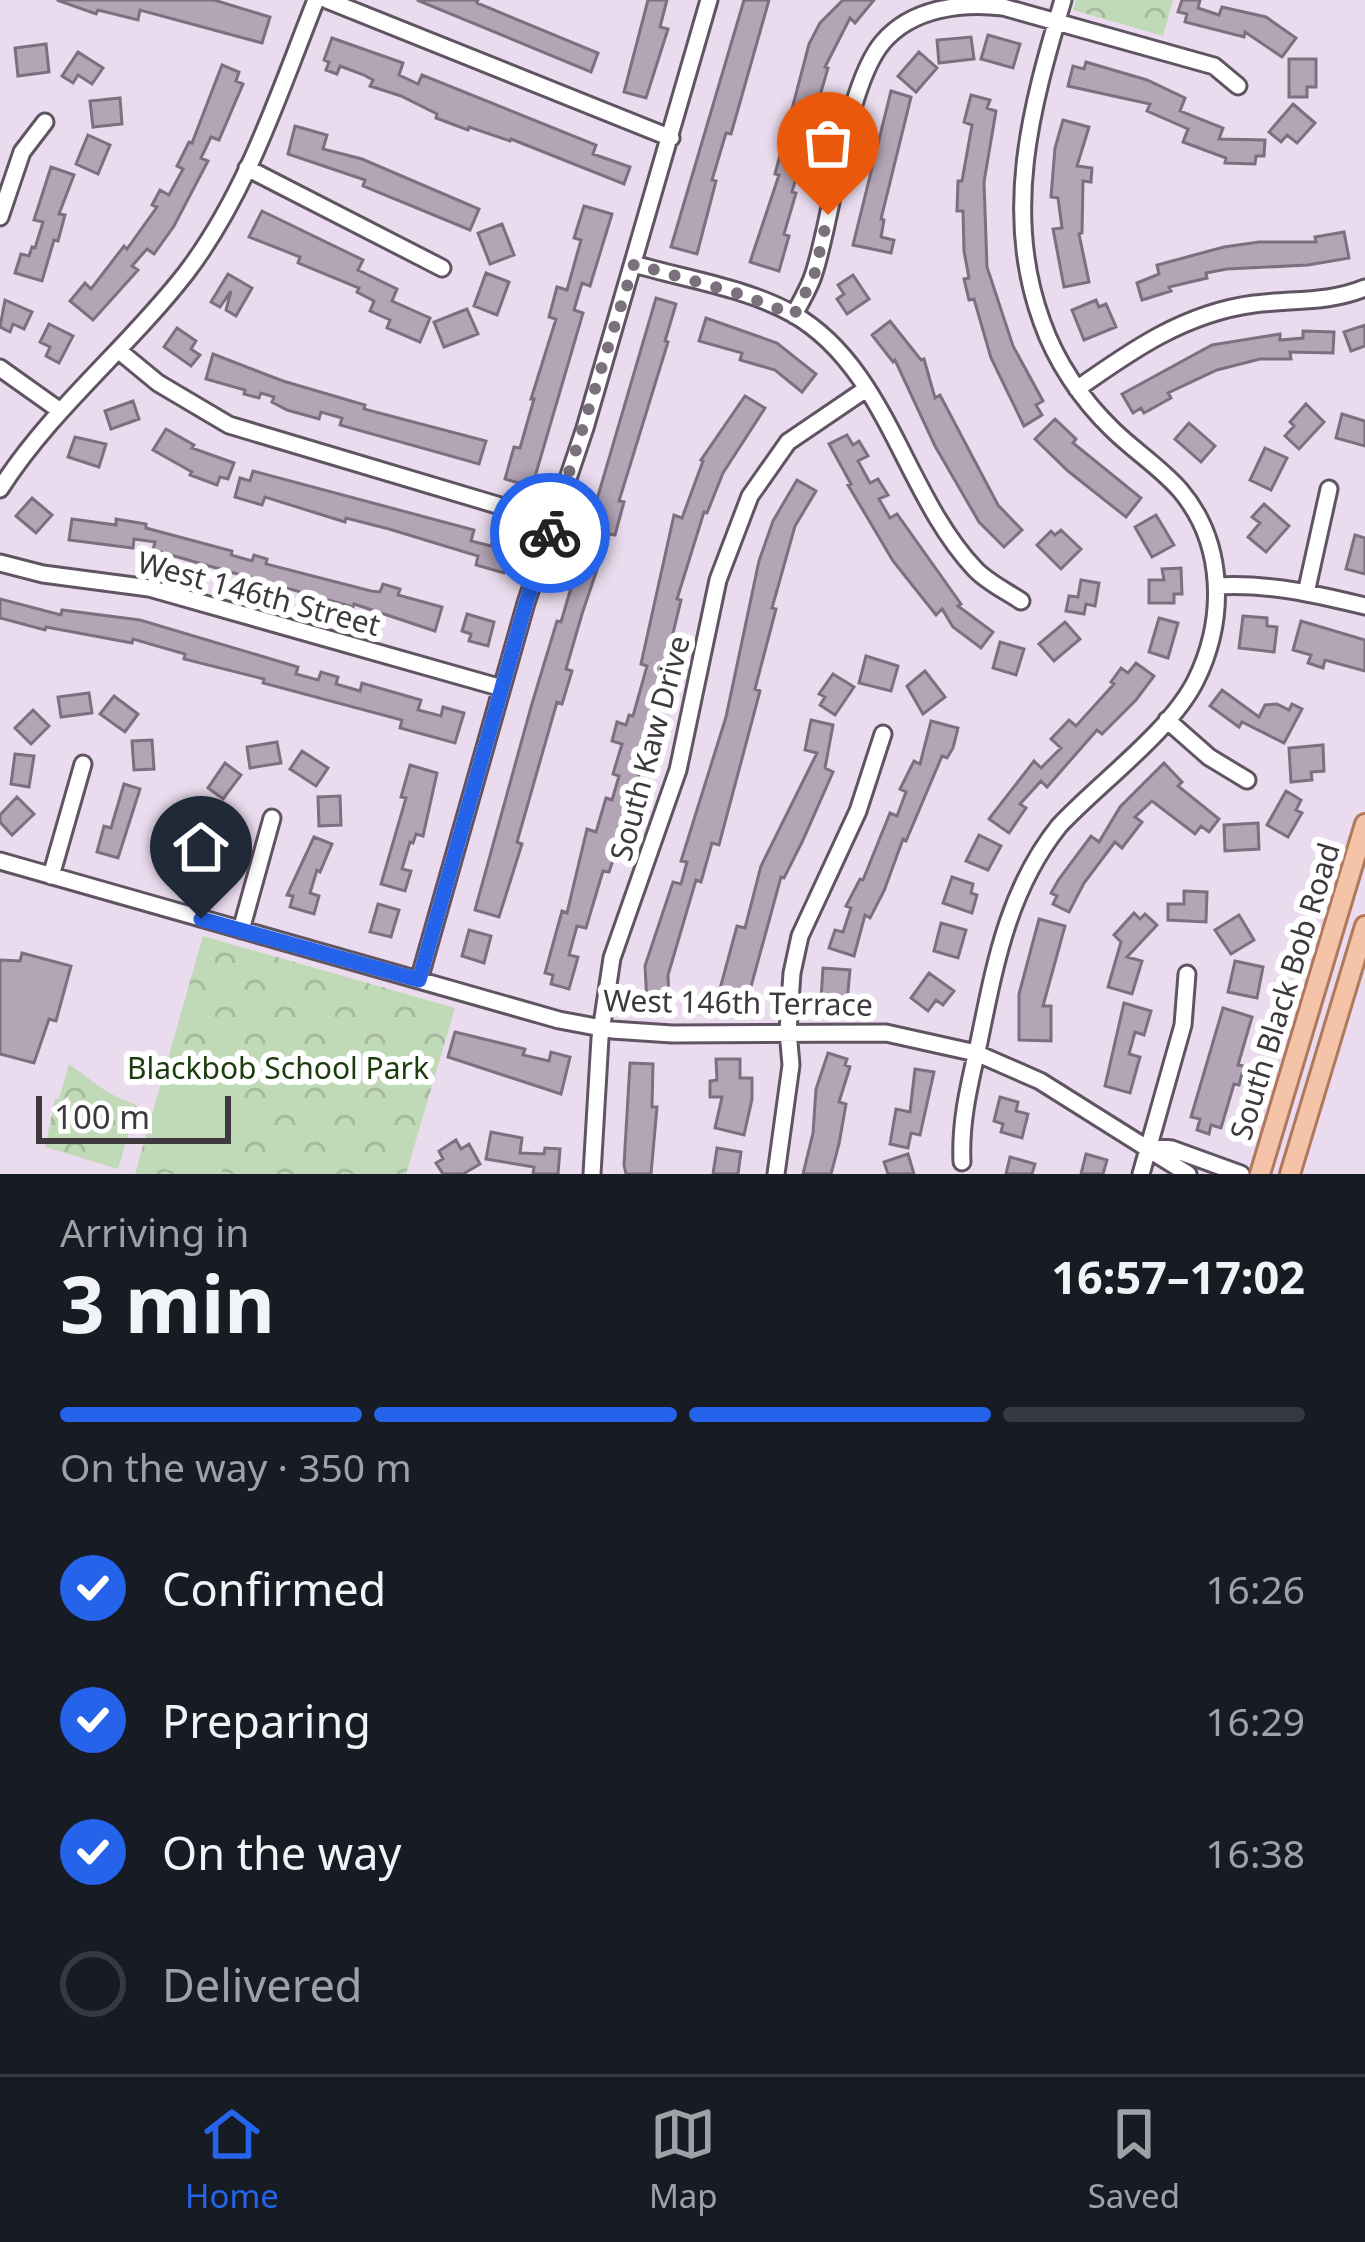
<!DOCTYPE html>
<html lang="en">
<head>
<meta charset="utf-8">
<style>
	body { margin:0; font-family:"Noto Sans",sans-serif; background:#20242c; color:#f1f3f6; height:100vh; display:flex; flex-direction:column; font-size:45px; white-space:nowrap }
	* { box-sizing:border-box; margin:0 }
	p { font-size:39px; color:#9ea1a6 }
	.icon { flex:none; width:66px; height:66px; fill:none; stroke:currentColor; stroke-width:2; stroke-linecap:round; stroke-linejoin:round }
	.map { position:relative; height:1174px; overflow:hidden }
	.sheet { display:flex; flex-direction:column; background:#171b24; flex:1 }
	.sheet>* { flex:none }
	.scale { position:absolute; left:36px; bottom:30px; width:195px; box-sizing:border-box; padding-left:12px; border:6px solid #3e383f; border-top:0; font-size:33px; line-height:42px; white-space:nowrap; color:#3e383f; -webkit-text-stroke:9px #fff; paint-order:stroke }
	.pin { position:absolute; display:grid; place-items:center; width:102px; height:102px; color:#fff; margin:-123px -51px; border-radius:50% 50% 50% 0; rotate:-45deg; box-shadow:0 0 12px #0007 }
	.pin .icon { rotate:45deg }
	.courier { position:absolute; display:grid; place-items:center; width:120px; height:120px; margin:-60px; border:9px solid #2563eb; border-radius:50%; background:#fff; color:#222; box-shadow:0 3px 15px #0007 }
	.summary em { font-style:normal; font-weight:700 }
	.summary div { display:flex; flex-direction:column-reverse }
	.summary { display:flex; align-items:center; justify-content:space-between; height:204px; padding:0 60px }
	h1 { font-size:78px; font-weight:700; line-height:90px }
	.bar { display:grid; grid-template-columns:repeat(4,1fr); gap:18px 12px; align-content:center; height:144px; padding:0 60px }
	.bar i { height:15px; border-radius:9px; background:#363941 }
	.bar .selected { background:#2563eb }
	.bar p { grid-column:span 4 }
	ol { padding:0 60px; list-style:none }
	li { display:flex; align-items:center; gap:36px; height:132px }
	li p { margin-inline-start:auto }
	li .icon { padding:12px; border-radius:50%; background:#2563eb; color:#fff; stroke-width:4 }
	li:last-child { color:#9ea1a6 }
	li i { width:66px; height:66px; border:6px solid #363941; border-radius:50% }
	.tab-bar { display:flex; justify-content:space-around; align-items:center; height:168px; border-top:3px solid #363941; background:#171b24; font-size:33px; color:#9ea1a6 }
	.tab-bar a { display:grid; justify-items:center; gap:6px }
	.tab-bar .selected { color:#2563eb }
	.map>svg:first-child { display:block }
</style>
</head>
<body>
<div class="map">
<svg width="1365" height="1174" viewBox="0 0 1365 1174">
	<defs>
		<pattern id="forest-crowns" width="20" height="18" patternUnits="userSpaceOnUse" patternTransform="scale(3)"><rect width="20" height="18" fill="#c0d9b7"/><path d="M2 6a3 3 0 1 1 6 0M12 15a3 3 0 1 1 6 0" fill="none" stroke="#a6bb9e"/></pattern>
	</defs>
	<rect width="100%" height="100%" fill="#eadcee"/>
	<path fill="url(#forest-crowns)" d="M1076 0H1173L1163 36 1073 10Z
		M203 936 455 1008 406 1174H135Z
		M69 1064C96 1083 105 1094 137 1105L118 1169 45 1147 55 1099H59Z"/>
	<path fill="#c0d9b7" d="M166 1078 244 1102 221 1174H180L141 1161Z"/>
	<path fill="#b3a5b6" stroke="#7c6f7f" stroke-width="3" d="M57 0H214L270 17 262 43 140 10 138 20 98 10 96 14Z
		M417 0H478L477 3 598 53 591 72Z
		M648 0H667L660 27 668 29 646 98 624 92Z
		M744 0H769L731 134 726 133 712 180 716 181 697 254 671 247Z
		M843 0H874L855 23 850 18 825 67 828 68 792 192 796 193 784 234 789 236 779 271 750 262 779 175 775 174 809 44 820 23Z
		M1182 0H1200L1198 8 1219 15 1222 7 1266 17 1296 38 1282 57 1245 32 1244 37 1185 22 1187 14 1178 12Z
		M988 35 1020 44 1013 68 981 59Z
		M971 37 974 59 939 63 937 40Z
		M332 38 403 63 399 75 418 84 422 75 596 145 593 154 630 167 624 184 511 139 510 141 469 127 468 130 436 118 437 114 401 96 370 86 373 80 364 75 340 66 337 74 326 70 329 62 324 60Z
		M46 44 49 72 18 76 15 48Z
		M78 52 103 68 92 84 78 75 73 83 62 76Z
		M919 52 937 68 916 92 898 76Z
		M1289 59H1316V87H1307V97H1289Z
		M1086 62 1147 80 1185 98 1180 111 1223 128 1219 139 1265 140 1264 156H1256L1255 164 1225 163 1226 158 1183 142 1188 129 1147 111 1150 104 1068 86 1073 66 1084 69Z
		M222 65 239 72 236 81 243 84 219 140 211 137 201 158 208 161 174 226 154 254 147 249 132 266 138 270 93 320 70 301 85 283 91 289 124 246 127 249 157 207 152 205 160 190 169 195 183 169 177 166 189 142 192 143Z
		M891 91 911 97 881 219 884 220 881 237 894 240 891 253 853 245Z
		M971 95 990 100 987 108 996 111 984 182 987 267 1013 346 1043 401 1036 405 1042 415 1024 426 991 358 974 299 969 300 964 279 969 278 964 251 963 211H957L958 181H962L972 125 964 122Z
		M120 98 122 124 93 127 90 101Z
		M1293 104 1315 123 1297 143 1287 135 1281 142 1269 132Z
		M1063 120 1089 127 1077 166 1092 168 1091 182 1083 181 1082 233 1079 234 1089 282 1064 287 1053 229 1062 228 1058 198 1051 197 1055 148Z
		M295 126 327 135 323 149 362 159 479 209 470 230 363 186 365 180 288 154Z
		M88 135 110 145 98 174 76 164Z
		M51 167 74 175 59 214 65 215 58 241 54 240 42 281 15 273 21 254 29 256 32 247 35 248 43 222 34 220Z
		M584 206 612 214 590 286 582 283 574 310 583 313 532 487 505 479 514 447 520 448 534 399H531L556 319 549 317 557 287 567 290 581 240 574 238Z
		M262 211 363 260 358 270 397 289 392 301 430 318 420 342 387 328 390 320 370 311 374 301 357 292 359 288 298 263 300 257 249 237Z
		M502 224 514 255 490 264 478 233Z
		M1344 232 1349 258 1308 265 1227 269 1206 273 1207 278 1169 287 1171 291 1142 300 1137 283 1159 274 1157 265 1224 247 1259 242H1316L1315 237Z
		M486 273 509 282 497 315 474 306Z
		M228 274 252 288 236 316 226 310 231 291 220 307 211 302Z
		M853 275 869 299 847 314 837 299 844 294 838 285Z
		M656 298 676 304 665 341 668 342 619 501 624 502 615 535 609 534 582 614 566 669 572 671 562 704 557 702 517 842 522 844 499 917 475 910 531 707 557 621 561 622Z
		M5 300 32 312 24 329 13 324 10 332 0 327Z
		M1096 300 1099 307 1106 304 1116 327 1084 340 1072 310Z
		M467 309 478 334 444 347 434 322Z
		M706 318 777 343 816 374 802 392 775 370 740 360 742 353 699 341Z
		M890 321 921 360 924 359 935 398 940 395 998 505 1022 530 1004 547 979 522 935 446 895 360 893 362 872 335Z
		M49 324 73 336 59 363 46 356 50 347 40 342Z
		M1365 325V346L1351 351 1344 332Z
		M177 328 196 341 191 349 200 355 191 366 164 347Z
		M1303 331 1334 332 1333 353 1290 352 1291 359H1260L1217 370 1168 393 1171 398 1144 413 1141 408 1133 413 1122 394 1212 345 1280 334V340L1303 338Z
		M213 354 283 381 365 405 364 409 486 441 479 464 340 425 342 418 321 412 319 419 287 410 272 402 274 397 261 393 259 398 244 394 245 390 206 379Z
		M745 396 765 408 723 473 707 513 704 512 677 599 681 600 662 679 666 680 623 830 609 872 603 871 586 928 577 926 569 955 578 957 569 989 551 984 553 975 545 973 562 911 567 913 587 829 596 832 606 798 612 800 619 776 613 774 622 744 612 741 617 722 626 725 629 715 633 716 647 666 641 664 674 515 682 518 703 461 701 460Z
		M133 401 139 419 111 429 105 411Z
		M1306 404 1324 422 1299 449 1285 436 1294 426 1290 422Z
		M1342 414 1365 421V446L1336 438Z
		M1055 419 1076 439 1073 443 1141 498 1126 517 1068 471 1035 439Z
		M1189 423 1215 446 1201 462 1175 439Z
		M166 429 194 445 192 448 234 463 228 479 220 477 217 485 190 475 192 472 153 450Z
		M847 435 853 445 859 441 868 456 858 461 870 483 878 479 888 495 879 499 890 518 897 514 961 604 958 606 993 632 981 648 953 627 942 609 936 615 893 561 848 485 851 484 829 444Z
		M75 437 106 444 99 467 68 457Z
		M1265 448 1287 458 1271 490 1250 480Z
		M253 471 474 530 471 541 491 546 494 537 513 542 504 573 476 565 478 556 389 529 346 518 345 522 265 497 262 505 235 497 240 478 250 481Z
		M797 480 816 491 795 526 772 608 776 609 755 689 760 691 719 845 712 843 701 882 696 880 668 975 669 1005 647 1003 645 966 673 882 681 884 687 862 681 861 726 717 759 561 773 521Z
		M32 498 52 515 36 533 16 516Z
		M1264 504 1289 526 1266 552 1248 537 1260 523 1252 517Z
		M1156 515 1174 545 1152 557 1135 527Z
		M72 519 116 525V519L146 524V528L232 551 231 555 252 561 254 555 267 559 266 564 371 591 380 592 383 584 400 589 398 595 442 607 435 631 354 604 353 607 153 550 155 542 134 539 133 548 69 540Z
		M1061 530 1081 549 1061 569 1037 545 1051 531 1055 535Z
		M1355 535 1365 538V574L1346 569Z
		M1181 568 1182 594H1174V603H1149V580H1164L1162 569Z
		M1081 580 1099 583 1095 606 1086 604 1084 614 1066 611 1069 596 1078 597Z
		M0 599 61 615 62 610 140 620 298 667 296 674 318 680 321 672 338 677 336 684 360 691 362 683 421 700 418 710 441 716 443 707 464 713 455 743 400 728 402 720 263 683 264 679 184 659 185 654 133 639 132 643 46 627 45 630 0 618Z
		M467 614 494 622 488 646 469 641 471 634 462 631Z
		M1243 616 1267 618V626L1277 627 1274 652 1239 648Z
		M1159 618 1178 623 1168 658 1149 652Z
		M1301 621 1365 640V671L1325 660 1323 668 1308 663 1311 655 1293 650Z
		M1065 622 1080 639 1054 661 1039 644Z
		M1000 642 1024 649 1016 675 993 668Z
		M866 656 898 666 891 691 859 683Z
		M1136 663 1154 676 1136 700 1102 734 1097 730 1047 787 1041 781 1020 804 1026 808 1009 833 989 819 1034 761 1041 768 1061 748 1051 739 1069 720 1076 726 1114 684 1111 682 1121 668 1128 673Z
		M925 671 945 697 923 714 907 686Z
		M833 674 854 687 835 715 820 705 825 697 819 694Z
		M1222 690 1259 717 1265 705 1277 704 1289 710 1292 704 1302 709 1284 743 1242 722 1239 727 1210 706Z
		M89 693 92 713 61 717 58 697Z
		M114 696 138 714 125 732 100 714Z
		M33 710 49 726 31 744 15 728Z
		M811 720 833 725 825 768 833 772 803 840 784 878 781 877 749 994 741 992 738 1002 718 996 737 926 745 928 761 866 817 753 805 750Z
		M931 721 958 728 953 748 947 758 942 756 906 841 903 839 884 891 870 918 865 915 854 956 829 948 835 930 843 932 851 908 846 906 860 879 863 880 890 813 897 816 906 792 900 789 914 761 920 764Z
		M152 740 154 769 134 770 132 741Z
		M277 742 281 763 250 768 247 747Z
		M1323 745 1324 771 1311 772 1312 780 1291 782 1289 748Z
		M302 751 328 768 316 786 290 769Z
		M15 754 34 756 29 787 11 784Z
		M225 763 241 775 223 799 208 788Z
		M1164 763 1182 782 1178 786 1219 819 1209 832 1201 826 1195 834 1152 801 1135 817 1142 822 1122 848 1115 842 1084 883 1069 912 1053 904 1057 896 1051 893 1059 879 1091 836 1099 842 1120 807Z
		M410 765 437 773 423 836 416 834 413 843 410 842 402 869 411 871 405 891 381 884 406 798 401 797Z
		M124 784 140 789 118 858 97 852 104 826 111 828Z
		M1286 791 1301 800 1296 810 1302 813 1288 837 1267 825Z
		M340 796 341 825 319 826 318 797Z
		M17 797 34 814 12 835 0 822V815Z
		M206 807 225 812 207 879 183 873 189 847 196 849Z
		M1258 823 1259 849 1225 851 1224 825Z
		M979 835 1001 846 988 870 966 861Z
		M314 837 332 844 320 872 317 870 310 893 319 896 314 914 290 907 293 896 287 895Z
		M952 877 973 884 971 893 977 895 972 913 943 903Z
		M1184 891 1207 892 1206 922 1168 920V904H1184Z
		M378 904 399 910 391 937 370 932Z
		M1134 913 1140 919 1145 914 1157 925 1127 957 1142 961 1132 994 1108 987 1121 942 1114 935Z
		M1239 915 1254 940 1231 954 1215 930Z
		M1039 919 1065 926 1043 1006H1051V1041L1019 1040V994Z
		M941 923 966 930 958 958 934 951Z
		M469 930 491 936 484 963 462 956Z
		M22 953 71 966 56 1021 49 1019 34 1063 0 1054V960L20 961Z
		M1235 961 1263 967 1257 998 1228 992Z
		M823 968 850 970 847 1002 821 999Z
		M929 973 954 991 943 1005 936 1000 928 1011 911 998Z
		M1124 1003 1151 1011 1144 1035 1135 1032 1129 1054 1140 1057 1130 1093 1105 1086Z
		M1223 1008 1252 1017 1238 1065 1244 1066 1239 1085 1234 1084 1221 1128 1211 1125 1209 1134 1197 1130 1200 1119 1191 1117Z
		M455 1032 525 1049 523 1055 549 1061 551 1052 570 1057 561 1094 448 1057Z
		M828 1053 847 1059 845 1065 850 1067 839 1102 846 1104 839 1144 831 1174H803L813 1133 816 1089Z
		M716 1059H740V1078H752V1099L744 1135 715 1128 722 1097H710V1081L717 1080Z
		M630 1063 653 1064 652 1107H657L651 1174H626L624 1165Z
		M915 1069 934 1072 920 1135 911 1133 908 1148 890 1144 896 1109 910 1112Z
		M1000 1097 1018 1102 1016 1111 1028 1114 1022 1138 1001 1132 1003 1124 994 1121Z
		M491 1132 522 1138 520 1153 544 1154 545 1148 560 1149 558 1174H533L534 1167 486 1159Z
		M456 1140 461 1149 469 1144 480 1164 463 1174H443L436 1163 443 1159 439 1151Z
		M717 1148 741 1152 738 1174H713Z
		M908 1154 914 1174H888L884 1162Z
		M1086 1154 1107 1160 1103 1174H1081Z
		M1010 1157 1035 1164 1032 1174H1006Z"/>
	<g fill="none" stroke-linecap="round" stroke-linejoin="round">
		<defs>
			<path id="minor" d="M327 0 671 138
				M247 168 442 268
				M0 217 22 152 45 122
				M634 264C685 279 747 288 793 314 887 368 904 494 975 569 987 582 1006 591 1021 601
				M794 315C801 301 810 287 814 273 833 215 846 85 883 42 912 8 962 2 1003 7L1214 66 1238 86
				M118 350 158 383 229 425 554 522
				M0 368 59 410
				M1077 389C1132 350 1185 313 1254 304 1291 299 1329 303 1365 288
				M0 489C52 408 127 349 186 273 247 193 279 93 316 0
				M0 563 43 574 149 588 502 688
				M1217 586C1269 583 1315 594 1365 606
				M1306 593 1329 489
				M1167 720 1209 757 1247 780
				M0 861 559 1020 612 1030 672 1034 886 1033 976 1053 1040 1081 1188 1174
				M51 876 83 764
				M241 930 272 818
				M419 980 526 603 585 428 709 0
				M1151 1147 1172 1149 1241 1174
				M962 1162C960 1120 970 1082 979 1042 995 964 1008 890 1059 826 1099 783 1171 731 1196 680 1226 619 1225 543 1180 490 1160 467 1133 450 1112 429 1082 400 1056 362 1042 322 1002 213 1031 107 1063 0
				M592 1174 600 1038 612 958 678 770 718 580 750 496 788 442 866 389
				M776 1174 791 1065 788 1031 792 973 800 936 858 811 883 734
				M1141 1174 1183 1025 1187 974"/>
			<path id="major" d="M1260 1174 1365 824
				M1290 1174 1365 926"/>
		</defs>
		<use href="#minor" stroke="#605463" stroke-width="21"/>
		<use href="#major" stroke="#b0785d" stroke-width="24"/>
		<use href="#minor" stroke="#fff" stroke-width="15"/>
		<use href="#major" stroke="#f5c3a7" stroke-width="18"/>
	</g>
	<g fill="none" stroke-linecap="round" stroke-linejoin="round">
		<path stroke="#7a717c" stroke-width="12" stroke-dasharray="0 21.6" d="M550 533 634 264 740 294 794 315 814 276 828 215"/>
		<path stroke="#2563eb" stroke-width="15" d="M201 919 419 980 526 603 550 533"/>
	</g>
	<g text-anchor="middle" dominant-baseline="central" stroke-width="12" stroke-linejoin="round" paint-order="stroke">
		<g font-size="30" fill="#3e383f" stroke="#fff">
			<text transform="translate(259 593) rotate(15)">West 146th Street</text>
			<text transform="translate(649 748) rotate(-75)">South Kaw Drive</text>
			<text transform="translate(1284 991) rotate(-73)">South Black Bob Road</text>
			<text transform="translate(738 1002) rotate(1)">West 146th Terrace</text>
		</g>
		<g font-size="30" fill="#1b3c0d" stroke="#fff">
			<text x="278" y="1067">Blackbob School Park</text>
		</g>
	</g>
</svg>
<div class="scale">100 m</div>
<div class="pin" style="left:828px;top:215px;background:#ea580c"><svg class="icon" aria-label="bag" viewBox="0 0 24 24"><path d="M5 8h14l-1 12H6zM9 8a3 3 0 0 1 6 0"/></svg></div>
<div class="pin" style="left:201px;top:919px;background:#1f2937"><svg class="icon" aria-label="home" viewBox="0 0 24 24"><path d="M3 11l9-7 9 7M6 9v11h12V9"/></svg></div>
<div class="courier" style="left:550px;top:533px"><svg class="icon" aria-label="bike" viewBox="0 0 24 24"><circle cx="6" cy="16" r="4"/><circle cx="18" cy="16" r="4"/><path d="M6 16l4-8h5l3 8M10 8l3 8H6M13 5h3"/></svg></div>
</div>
<section class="sheet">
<div class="summary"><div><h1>3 min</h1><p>Arriving in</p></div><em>16:57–17:02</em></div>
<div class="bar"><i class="selected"></i><i class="selected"></i><i class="selected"></i><i></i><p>On the way · 350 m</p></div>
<ol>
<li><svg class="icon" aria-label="check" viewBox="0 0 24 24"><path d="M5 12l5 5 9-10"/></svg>Confirmed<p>16:26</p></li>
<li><svg class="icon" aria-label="check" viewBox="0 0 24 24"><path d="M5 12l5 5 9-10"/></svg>Preparing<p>16:29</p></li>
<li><svg class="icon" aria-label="check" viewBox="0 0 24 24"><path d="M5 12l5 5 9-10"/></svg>On the way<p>16:38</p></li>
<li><i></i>Delivered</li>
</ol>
</section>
<nav class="tab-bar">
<a class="selected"><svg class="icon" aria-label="home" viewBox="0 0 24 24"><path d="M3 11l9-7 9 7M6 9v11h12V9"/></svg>Home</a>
<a><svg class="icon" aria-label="map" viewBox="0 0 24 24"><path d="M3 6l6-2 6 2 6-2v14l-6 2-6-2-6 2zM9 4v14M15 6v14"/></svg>Map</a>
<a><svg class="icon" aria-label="saved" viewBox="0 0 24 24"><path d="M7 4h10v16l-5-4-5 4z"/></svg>Saved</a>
</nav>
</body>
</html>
